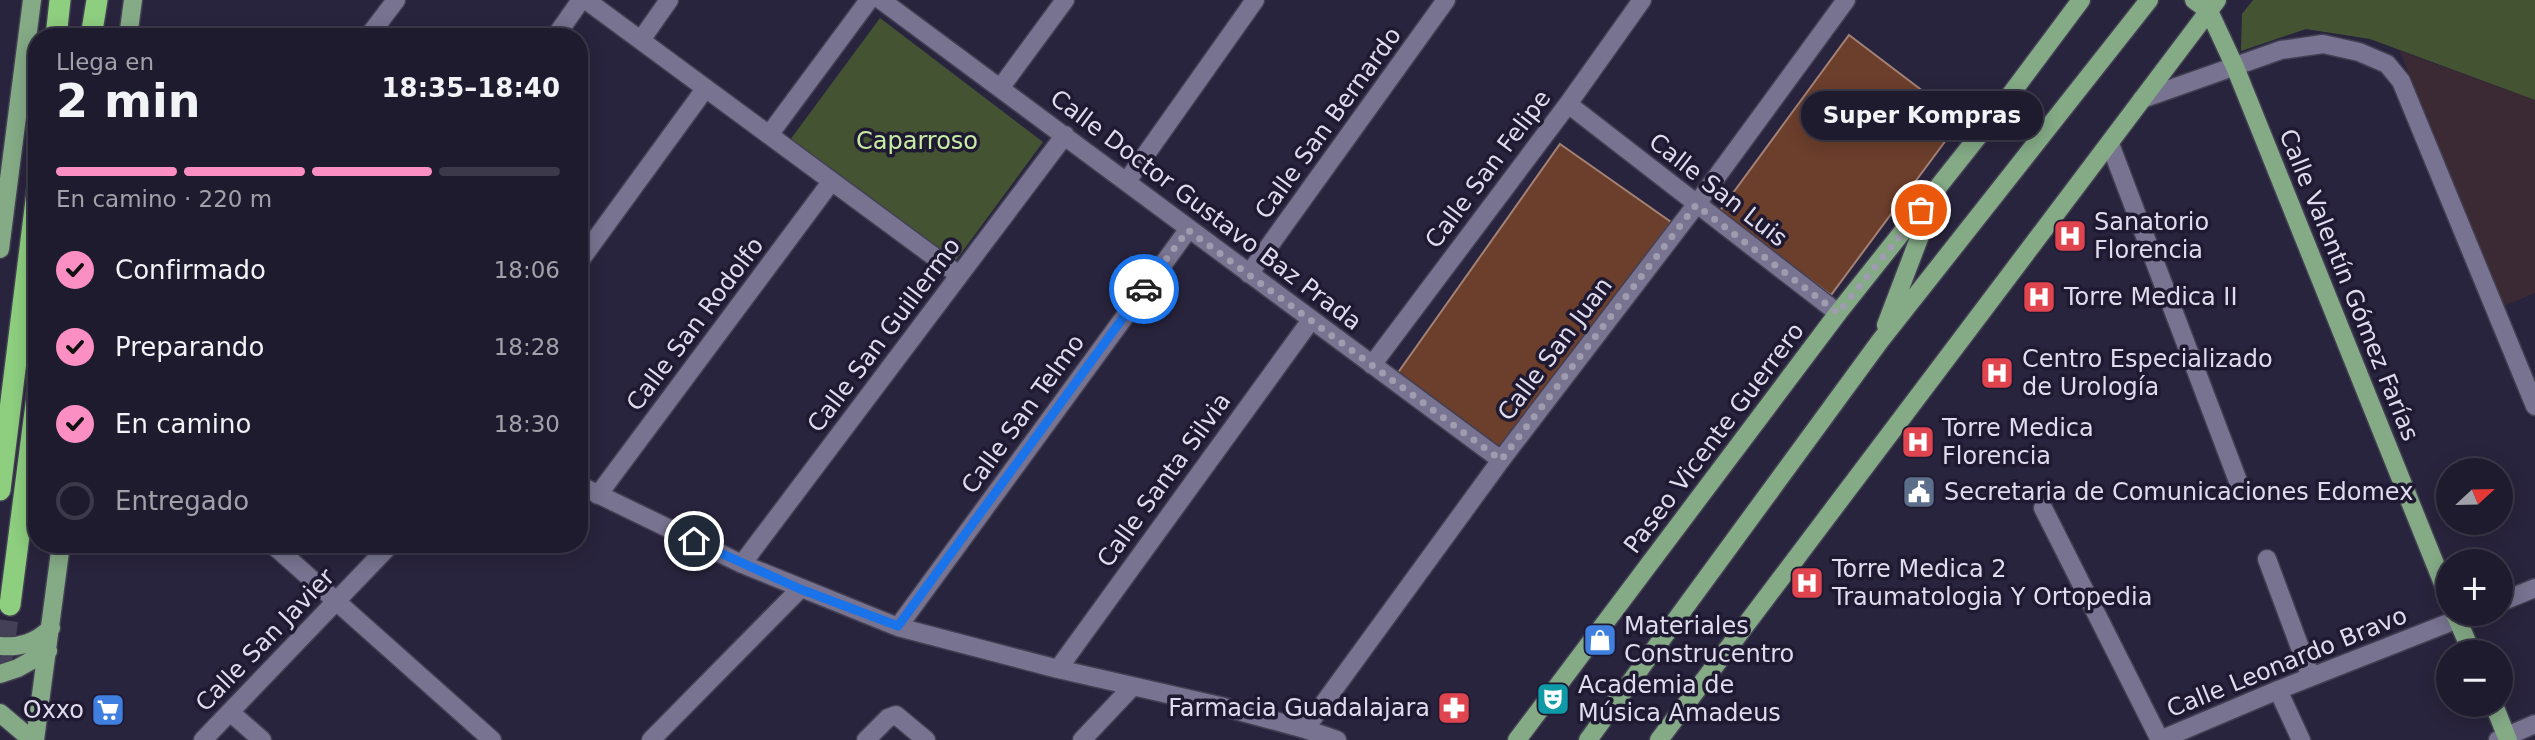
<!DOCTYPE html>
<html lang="es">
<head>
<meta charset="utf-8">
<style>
	body { margin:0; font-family:"DejaVu Sans",sans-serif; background:#2c283a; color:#f1f3f6; height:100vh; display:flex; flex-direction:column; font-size:26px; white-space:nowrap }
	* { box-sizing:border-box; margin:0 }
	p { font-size:23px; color:#a1a1aa }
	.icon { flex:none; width:38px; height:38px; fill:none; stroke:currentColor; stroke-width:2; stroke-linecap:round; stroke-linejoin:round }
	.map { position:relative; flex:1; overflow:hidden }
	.drawer { position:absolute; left:28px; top:28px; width:560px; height:525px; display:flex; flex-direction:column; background:#1f1b2e; border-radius:28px; box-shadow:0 4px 18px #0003,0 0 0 2px #3c394a }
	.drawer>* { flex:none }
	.needle { width:46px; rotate:68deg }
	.buttons { position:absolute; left:2436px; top:458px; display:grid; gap:14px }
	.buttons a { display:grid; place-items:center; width:77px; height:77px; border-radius:50%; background:#1f1b2e; box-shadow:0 4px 18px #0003,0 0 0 2px #3c394a; font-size:35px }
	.pin { position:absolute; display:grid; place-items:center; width:60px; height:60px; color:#fff; margin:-30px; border:4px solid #fff; border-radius:50%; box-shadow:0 2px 7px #0007 }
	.courier { position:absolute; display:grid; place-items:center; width:70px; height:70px; margin:-35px; border:5px solid #1a73e8; border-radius:50%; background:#fff; color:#222; box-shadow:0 2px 9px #0007 }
	.bubble { position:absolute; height:49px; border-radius:24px; background:#1f1b2e; box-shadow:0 4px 18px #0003,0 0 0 2px #3c394a; font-size:23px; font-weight:700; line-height:49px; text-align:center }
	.head em { font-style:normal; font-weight:700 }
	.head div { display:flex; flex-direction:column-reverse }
	.head { display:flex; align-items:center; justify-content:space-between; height:119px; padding:0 28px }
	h1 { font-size:46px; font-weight:700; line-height:52px }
	.bar { display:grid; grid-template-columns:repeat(4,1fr); gap:10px 7px; align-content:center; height:84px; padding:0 28px }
	.bar i { height:9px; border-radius:5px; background:#3c394a }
	.bar .current { background:#fb8fc4 }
	.bar p { grid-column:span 4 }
	ol { padding:0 28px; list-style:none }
	li { display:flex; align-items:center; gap:21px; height:77px }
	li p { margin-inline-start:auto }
	li .icon { padding:7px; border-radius:50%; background:#fb8fc4; color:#111; stroke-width:4 }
	li:last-child { color:#a1a1aa }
	li i { width:38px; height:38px; border:4px solid #3c394a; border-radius:50% }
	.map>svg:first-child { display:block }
</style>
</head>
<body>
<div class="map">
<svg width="2535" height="740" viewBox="0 0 2535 740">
	<rect width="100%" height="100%" fill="#29243d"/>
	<path fill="#3b2a34" d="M2400 51 2535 100V293L2501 307Z"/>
	<path fill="#445433" d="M2253 0H2535V100L2370 39 2306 29 2241 51 2242 14Z
		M880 18 1043 142 954 263 790 140Z"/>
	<path fill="#6c3e2c" stroke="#a38275" stroke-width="2" d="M1849 35 1961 120 1831 295 1719 212Z
		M1560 144 1671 222 1498 453 1397 374Z"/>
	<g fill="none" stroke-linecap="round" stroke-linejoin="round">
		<path stroke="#444057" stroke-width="21" stroke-dasharray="21 10" stroke-linecap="butt" d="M0 672 10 605"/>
		<defs>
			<path id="minor" d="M586 0 959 275
				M881 0 1501 460
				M368 37 396 0
				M555 37 581 0
				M641 40 669 0
				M1001 87 1065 0
				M2142 99 2281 50 2323 44 2359 52 2387 64 2401 81 2535 406
				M1568 104 1838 313
				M769 135 869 0
				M2110 144 2238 481
				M1127 181 1255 0
				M579 262 705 89
				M1249 274 1446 0
				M1372 365 1568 104 1642 0
				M579 485 742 564 898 627 1058 669 1220 706 1305 729 1337 740
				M598 495 831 182
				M2043 508 2160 740
				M272 544 492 740
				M2267 559 2311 677
				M742 564 1065 135
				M2501 602 2535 588
				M898 627 1188 230
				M1058 669 1311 320
				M2278 690 2301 740
				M230 712 262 740
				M1305 729 1501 460 1696 205 1846 0
				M203 740 391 544
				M651 740 800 589
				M866 740 888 718 896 715 926 740
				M1082 740 1132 687
				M2160 740 2278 690 2471 614
				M2498 740 2535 724"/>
			<path id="major" d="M2194 0 2209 11 2235 67 2448 596
				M128 37 133 0
				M0 249 32 0
				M1886 325 1931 207
				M2455 614 2472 653
				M0 646C21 648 36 642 51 628
				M0 674 18 668 48 651
				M2494 705 2508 740
				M0 713 32 740
				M35 740 61 544
				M1517 740 1838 313 1996 114 2081 0
				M1588 740 1880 341 2149 0
				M1659 740 2217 0"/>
			<path id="highway" d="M56 37 60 0
				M91 37 97 0
				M0 490 37 192
				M10 605 37 396"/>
		</defs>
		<use href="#minor" stroke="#433f53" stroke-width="21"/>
		<use href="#major" stroke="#433f53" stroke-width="21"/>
		<use href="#highway" stroke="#433f53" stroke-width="24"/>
		<use href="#minor" stroke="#777390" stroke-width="18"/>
		<use href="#major" stroke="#84aa86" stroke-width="18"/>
		<use href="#highway" stroke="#8dce7f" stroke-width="21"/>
	</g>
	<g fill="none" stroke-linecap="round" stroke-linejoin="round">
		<path stroke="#9f9caf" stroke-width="7" stroke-dasharray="0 12.6" d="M1144 289 1188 230 1501 460 1696 205 1838 313 1921 210"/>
		<path stroke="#1a73e8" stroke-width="9" d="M694 541 800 589 898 626 1144 289"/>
	</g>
	<defs>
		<symbol id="hospital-square" viewBox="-11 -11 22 22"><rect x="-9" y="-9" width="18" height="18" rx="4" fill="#e0444e" stroke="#1f1a32"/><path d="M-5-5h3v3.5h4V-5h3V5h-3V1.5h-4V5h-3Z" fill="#fff"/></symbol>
		<symbol id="civic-square" viewBox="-11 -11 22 22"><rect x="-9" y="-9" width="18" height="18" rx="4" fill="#5c6f8a" stroke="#1f1a32"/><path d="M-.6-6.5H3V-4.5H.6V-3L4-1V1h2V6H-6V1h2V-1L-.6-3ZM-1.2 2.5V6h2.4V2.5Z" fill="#fff"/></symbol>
		<symbol id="shop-square" viewBox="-11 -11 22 22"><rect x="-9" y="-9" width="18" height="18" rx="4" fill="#3f7fe0" stroke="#1f1a32"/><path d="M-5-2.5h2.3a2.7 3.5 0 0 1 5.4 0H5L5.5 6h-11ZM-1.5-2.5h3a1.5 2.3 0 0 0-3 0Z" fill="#fff"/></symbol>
		<symbol id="theatre-square" viewBox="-11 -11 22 22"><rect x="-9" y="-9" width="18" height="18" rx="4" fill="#0f9aa8" stroke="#1f1a32"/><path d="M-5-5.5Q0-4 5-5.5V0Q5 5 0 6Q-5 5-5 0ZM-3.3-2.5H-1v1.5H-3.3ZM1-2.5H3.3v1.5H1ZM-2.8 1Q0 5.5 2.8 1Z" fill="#fff"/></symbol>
		<symbol id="pharmacy-square" viewBox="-11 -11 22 22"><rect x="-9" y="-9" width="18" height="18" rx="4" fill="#e0444e" stroke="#1f1a32"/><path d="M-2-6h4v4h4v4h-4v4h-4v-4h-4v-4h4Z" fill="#fff"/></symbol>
		<symbol id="supermarket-square" viewBox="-11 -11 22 22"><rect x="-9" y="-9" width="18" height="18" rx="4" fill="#3f7fe0" stroke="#1f1a32"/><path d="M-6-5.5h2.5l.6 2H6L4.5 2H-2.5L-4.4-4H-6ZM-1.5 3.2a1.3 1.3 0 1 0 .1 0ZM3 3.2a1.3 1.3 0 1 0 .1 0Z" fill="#fff"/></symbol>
	</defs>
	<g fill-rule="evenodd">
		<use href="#hospital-square" x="2051" y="217" width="38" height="38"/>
		<use href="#hospital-square" x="2020" y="278" width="38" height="38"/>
		<use href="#hospital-square" x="1978" y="354" width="38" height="38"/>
		<use href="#hospital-square" x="1899" y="423" width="38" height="38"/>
		<use href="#civic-square" x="1900" y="473" width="38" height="38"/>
		<use href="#hospital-square" x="1788" y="564" width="38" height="38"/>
		<use href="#shop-square" x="1581" y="621" width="38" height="38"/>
		<use href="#theatre-square" x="1534" y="680" width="38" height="38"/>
		<use href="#pharmacy-square" x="1435" y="689" width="38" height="38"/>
		<use href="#supermarket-square" x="89" y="691" width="38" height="38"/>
	</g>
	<g text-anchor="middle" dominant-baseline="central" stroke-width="7" stroke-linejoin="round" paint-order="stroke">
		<g font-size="24" fill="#dfdced" stroke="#1f1a32">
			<text transform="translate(1328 123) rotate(-54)">Calle San Bernardo</text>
			<text transform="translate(1488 169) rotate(-53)">Calle San Felipe</text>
			<text transform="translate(1718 190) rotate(38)">Calle San Luis</text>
			<text transform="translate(1206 210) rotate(37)">Calle Doctor Gustavo Baz Prada</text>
			<text transform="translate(2349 285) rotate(68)">Calle Valentín Gómez Farías</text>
			<text transform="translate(695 324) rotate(-53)">Calle San Rodolfo</text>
			<text transform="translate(884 335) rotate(-53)">Calle San Guillermo</text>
			<text transform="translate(1555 349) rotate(-53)">Calle San Juan</text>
			<text transform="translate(1023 414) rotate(-54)">Calle San Telmo</text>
			<text transform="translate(1714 438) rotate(-53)">Paseo Vicente Guerrero</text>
			<text transform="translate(1164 480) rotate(-54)">Calle Santa Silvia</text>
			<text transform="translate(265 640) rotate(-46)">Calle San Javier</text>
			<text transform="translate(2287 662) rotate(-22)">Calle Leonardo Bravo</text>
		</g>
		<g font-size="24" fill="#c8eca4" stroke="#1f1a32">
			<text x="917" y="141">Caparroso</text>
		</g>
		<g font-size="24" fill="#dfdced" stroke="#1f1a32" text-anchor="start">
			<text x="2094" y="222">Sanatorio<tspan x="2094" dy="28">Florencia</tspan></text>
			<text x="2064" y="297">Torre Medica II</text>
			<text x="2022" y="359">Centro Especializado<tspan x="2022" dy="28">de Urología</tspan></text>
			<text x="1942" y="428">Torre Medica<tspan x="1942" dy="28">Florencia</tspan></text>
			<text x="1944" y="492">Secretaria de Comunicaciones Edomex</text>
			<text x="1832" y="569">Torre Medica 2<tspan x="1832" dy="28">Traumatologia Y Ortopedia</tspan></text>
			<text x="1624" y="626">Materiales<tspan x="1624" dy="28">Construcentro</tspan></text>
			<text x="1578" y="685">Academia de<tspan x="1578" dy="28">Música Amadeus</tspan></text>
			<text x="1430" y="708" text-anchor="end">Farmacia Guadalajara</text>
			<text x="84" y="710" text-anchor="end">Oxxo</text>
		</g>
	</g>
</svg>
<div class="buttons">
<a><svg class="needle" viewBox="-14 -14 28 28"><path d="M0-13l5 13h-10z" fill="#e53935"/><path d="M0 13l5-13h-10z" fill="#a1a1aa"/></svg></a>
<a>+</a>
<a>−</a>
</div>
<div class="pin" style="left:1921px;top:210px;background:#ea580c"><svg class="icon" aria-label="bag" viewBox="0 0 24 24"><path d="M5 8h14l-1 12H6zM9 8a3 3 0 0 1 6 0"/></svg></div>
<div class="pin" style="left:694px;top:541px;background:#1f2937"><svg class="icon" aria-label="home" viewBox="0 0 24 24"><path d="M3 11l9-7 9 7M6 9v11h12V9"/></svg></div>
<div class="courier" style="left:1144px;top:289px"><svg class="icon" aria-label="car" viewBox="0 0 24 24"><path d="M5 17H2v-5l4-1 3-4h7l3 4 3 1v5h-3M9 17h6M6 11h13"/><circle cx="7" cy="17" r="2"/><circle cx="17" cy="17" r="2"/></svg></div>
<div class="bubble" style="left:1801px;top:91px;width:242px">Super Kompras</div>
<section class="drawer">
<div class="head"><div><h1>2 min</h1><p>Llega en</p></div><em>18:35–18:40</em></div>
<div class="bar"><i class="current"></i><i class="current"></i><i class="current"></i><i></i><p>En camino · 220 m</p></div>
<ol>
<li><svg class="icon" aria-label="check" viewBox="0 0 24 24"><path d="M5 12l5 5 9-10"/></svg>Confirmado<p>18:06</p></li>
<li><svg class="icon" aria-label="check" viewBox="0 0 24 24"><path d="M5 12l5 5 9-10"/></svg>Preparando<p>18:28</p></li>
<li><svg class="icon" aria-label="check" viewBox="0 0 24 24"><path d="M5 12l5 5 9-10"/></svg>En camino<p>18:30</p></li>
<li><i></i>Entregado</li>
</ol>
</section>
</div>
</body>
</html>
